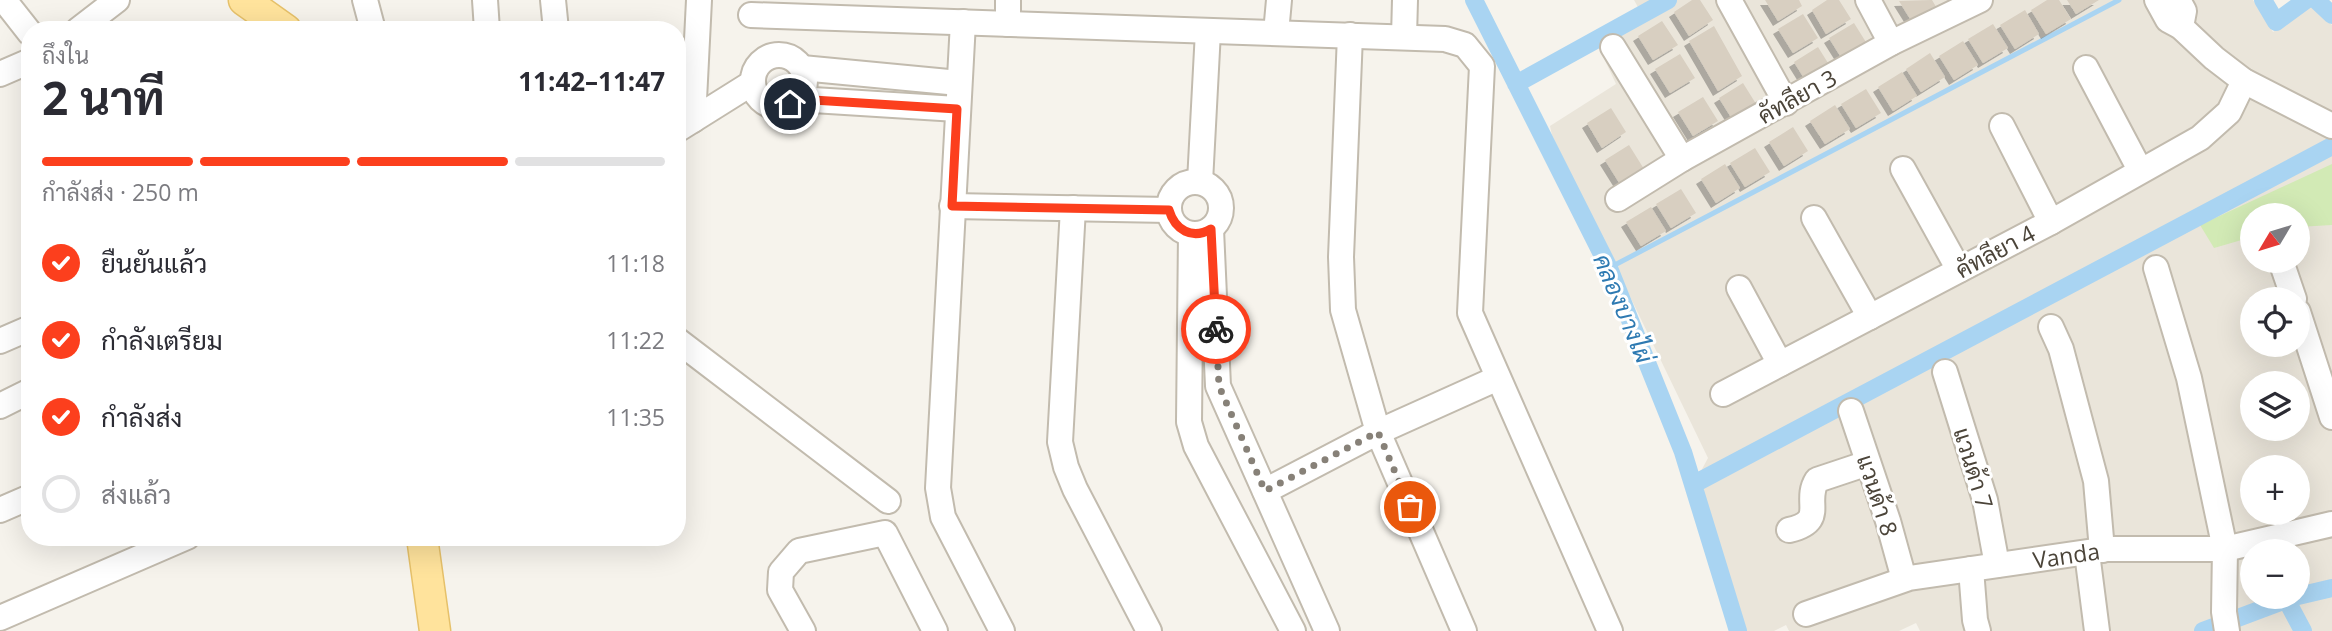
<!DOCTYPE html>
<html lang="th">
<head>
<meta charset="utf-8">
<style>
	body { margin:0; font-family:"Open Sans",Sarabun,sans-serif; background:#f2f2f3; color:#2b2b33; height:100vh; display:flex; flex-direction:column; font-size:26px; white-space:nowrap }
	* { box-sizing:border-box; margin:0 }
	p { font-size:23px; color:#7c7c81 }
	.icon { flex:none; width:38px; height:38px; fill:none; stroke:currentColor; stroke-width:2; stroke-linecap:round; stroke-linejoin:round }
	.map { position:relative; flex:1; overflow:hidden }
	.drawer { position:absolute; left:21px; top:21px; width:665px; height:525px; display:flex; flex-direction:column; background:#fff; border-radius:28px; box-shadow:0 7px 28px #0002 }
	.drawer>* { flex:none }
	.needle { width:46px; rotate:232deg }
	.controls { position:absolute; left:2240px; top:203px; display:grid; gap:14px }
	.controls a { display:grid; place-items:center; width:70px; height:70px; border-radius:50%; background:#fff; box-shadow:0 7px 28px #0002; font-size:35px }
	.pin { position:absolute; display:grid; place-items:center; width:60px; height:60px; color:#fff; margin:-30px; border:4px solid #fff; border-radius:50%; box-shadow:0 2px 7px #0007 }
	.courier { position:absolute; display:grid; place-items:center; width:70px; height:70px; margin:-35px; border:5px solid #fc3f1d; border-radius:50%; background:#fff; color:#222; box-shadow:0 2px 9px #0007 }
	.summary em { font-style:normal; font-weight:700 }
	.summary div { display:flex; flex-direction:column-reverse }
	.summary { display:flex; align-items:center; justify-content:space-between; height:119px; padding:0 21px }
	h1 { font-size:46px; font-weight:700; line-height:52px }
	.bar { display:grid; grid-template-columns:repeat(4,1fr); gap:10px 7px; align-content:center; height:84px; padding:0 21px }
	.bar i { height:9px; border-radius:5px; background:#e1e1e2 }
	.bar .selected { background:#fc3f1d }
	.bar p { grid-column:span 4 }
	ol { padding:0 21px; list-style:none }
	li { display:flex; align-items:center; gap:21px; height:77px }
	li p { margin-inline-start:auto }
	li .icon { padding:7px; border-radius:50%; background:#fc3f1d; color:#fff; stroke-width:4 }
	li:last-child { color:#7c7c81 }
	li i { width:38px; height:38px; border:4px solid #e1e1e2; border-radius:50% }
	.map>svg:first-child { display:block }
</style>
</head>
<body>
<div class="map">
<svg width="2332" height="631" viewBox="0 0 2332 631">
	<defs>
		<filter id="shadow"><feDropShadow dx="-5" dy="5" stdDeviation="0" flood-color="#0004"/></filter>
	</defs>
	<rect width="100%" height="100%" fill="#f6f3ec"/>
	<path fill="#eae5da" fill-rule="evenodd" d="M1634 0H2253L2273 32 2310 5 2332 25V631H1920L1916 623 1899 631H1789L1786 625 1774 631H1743L1694 484 1708 458 1552 135 1550 126 1616 84 1592 33 1639 9ZM2252 215H2298V261H2252ZM2252 299H2298V345H2252ZM2252 383H2298V429H2252ZM2252 467H2298V513H2252ZM2252 551H2298V597H2252Z"/>
	<path fill="#d2eab5" d="M2332 164V225L2298 227V215H2252V237L2214 248 2200 225Z"/>
	<g fill="none" stroke-linecap="round" stroke-linejoin="round">
		<path stroke="#a9d4f2" stroke-width="5" d="M1609 268 2119 0"/>
		<path stroke="#a9d4f2" stroke-width="18" d="M1474 0 1609 268 1683 452 1738 631
			M2263 0 2276 22 2306 0
			M2316 0 2332 15
			M1516 84 1668 0
			M1694 484 2332 146
			M2298 596 2332 588
			M2286 599 2303 631
			M2203 631 2294 597"/>
	</g>
	<path fill="#d8cfc1" filter="url(#shadow)" d="M1692 0H1700L1713 20 1689 36 1674 12Z
		M1765 0H1799L1802 6 1778 21Z
		M1827 0H1839L1851 19 1826 34 1812 10Z
		M1932 0 1938 10 1914 25 1899 1Z
		M2047 0H2059L2071 19 2046 34 2031 10Z
		M2067 0H2099L2076 14Z
		M2025 10 2039 34 2015 49 2000 25Z
		M1803 14 1818 38 1793 53 1778 29Z
		M1662 21 1678 45 1653 60 1638 36Z
		M1854 23 1869 47 1844 62 1829 38Z
		M1993 24 2008 48 1983 63 1968 39Z
		M1714 26 1742 76 1718 91 1689 41Z
		M1963 41 1978 65 1954 80 1939 56Z
		M1818 47 1833 71 1809 86 1794 62Z
		M1930 53 1945 77 1921 92 1906 69Z
		M1680 54 1695 78 1670 93 1655 69Z
		M1902 72 1917 96 1893 111 1878 87Z
		M1743 83 1758 107 1734 122 1719 98Z
		M1866 89 1881 113 1856 128 1841 104Z
		M1703 97 1718 121 1693 136 1678 112Z
		M1835 105 1850 129 1825 144 1810 121Z
		M1611 108 1626 132 1602 148 1587 123Z
		M1793 127 1808 151 1784 166 1769 142Z
		M1629 145 1644 169 1620 184 1605 160Z
		M1755 148 1770 172 1745 187 1730 163Z
		M1725 164 1740 188 1716 203 1701 179Z
		M1681 189 1696 213 1671 228 1656 204Z
		M1651 207 1666 231 1641 246 1626 222Z"/>
	<g fill="none" stroke-linecap="round" stroke-linejoin="round">
		<defs>
			<g id="minor">
				<path d="M4 0 30 33"/>
				<path d="M365 0 373 30"/>
				<path d="M485 0 487 30"/>
				<path d="M553 0 556 30"/>
				<path d="M1008 0V24"/>
				<path d="M1729 0 1786 103"/>
				<path d="M1868 0 1891 43"/>
				<path d="M2157 0 2168 20 2181 27 2214 58 2244 81 2332 126"/>
				<path d="M2178 0 2184 11 2181 27"/>
				<path d="M751 15 1445 39 1465 45 1482 66 1470 313 1610 631"/>
				<path d="M963 22 938 488 943 517 1002 631"/>
				<path d="M78 30 117 0"/>
				<path d="M1276 33 1279 0"/>
				<path d="M1350 35 1341 257 1343 310 1378 432 1464 631"/>
				<path d="M1404 37 1405 0"/>
				<path d="M1613 47 1682 159"/>
				<circle cx="779" cy="81" r="26"/>
				<path d="M802 68 959 83"/>
				<path d="M2086 68 2140 170"/>
				<path d="M0 74 30 61"/>
				<path d="M797 99 957 109"/>
				<path d="M693 120 699 0"/>
				<path d="M2002 126 2051 222"/>
				<path d="M677 130 752 83"/>
				<path d="M1903 169 1959 270"/>
				<path d="M1200 182 1208 31"/>
				<circle cx="1195" cy="208" r="26"/>
				<path d="M1618 199 1682 159 1891 43 1980 0"/>
				<path d="M952 206 1169 210"/>
				<path d="M1073 208 1060 442 1066 467 1075 489 1149 631"/>
				<path d="M1814 218 1870 317"/>
				<path d="M1211 229 1218 386 1327 631"/>
				<path d="M1191 234 1189 422 1196 446 1293 631"/>
				<path d="M2282 264 2294 299"/>
				<path d="M2156 268 2189 378 2225 549 2224 612 2227 631"/>
				<path d="M1739 288 1780 364"/>
				<path d="M2298 312 2332 417"/>
				<path d="M2051 327 2061 349 2096 481 2102 550"/>
				<path d="M677 340 888 501"/>
				<path d="M0 341 30 328"/>
				<path d="M1945 372 1985 500 1997 565"/>
				<path d="M1723 394 2051 222 2200 138 2229 112 2244 81"/>
				<path d="M0 406 30 391"/>
				<path d="M1851 411 1888 521 1904 579"/>
				<path d="M1265 491 1378 432 1498 378"/>
				<path d="M0 510 30 497"/>
				<path d="M1789 530C1828 521 1803 502 1817 480L1868 463"/>
				<path d="M2087 553 2097 631"/>
				<path d="M1971 569 1975 620 1978 631"/>
				<path id="s1" d="M1806 614 1909 578 2108 549H2225L2332 524"/>
				<path d="M0 618 187 537"/>
				<path d="M803 631 780 590 781 572 799 551 885 533 935 631"/>
			</g>
			<path id="major" d="M244 0 286 30
				M422 537 435 631"/>
		</defs>
		<use href="#minor" stroke="#c2bbae" stroke-width="28"/>
		<use href="#major" stroke="#e6c16a" stroke-width="33"/>
		<use href="#minor" stroke="#fff" stroke-width="24"/>
		<use href="#major" stroke="#ffe39c" stroke-width="30"/>
	</g>
	<g fill="none" stroke-linecap="round" stroke-linejoin="round">
		<path stroke="#878178" stroke-width="7" stroke-dasharray="0 12.6" d="M1216 329 1219 386 1265 491 1378 432 1410 507"/>
		<path stroke="#fc3f1d" stroke-width="9" d="M790 104 797 99 957 109 952 206 1169 210C1175 230 1192 240 1211 229L1216 329"/>
	</g>
	<g text-anchor="middle" dominant-baseline="central" stroke-width="6" stroke-linejoin="round" paint-order="stroke">
		<g font-size="23" fill="#4b4439" stroke="#fff">
			<text transform="translate(1797 96) rotate(-29)">คัทลียา 3</text>
			<text transform="translate(1995 251) rotate(-28)">คัทลียา 4</text>
			<text transform="translate(1974 468) rotate(73)">แวนด้า 7</text>
			<text transform="translate(1878 495) rotate(72)">แวนด้า 8</text>
			<text stroke="none"><textPath href="#s1" startOffset="268">Vanda</textPath></text>
		</g>
		<g font-size="24" font-style="italic" fill="#2e7ab2" stroke="#fff">
			<text transform="translate(1624 308) rotate(67)">คลองบางไผ่</text>
		</g>
	</g>
</svg>
<div class="controls">
<a><svg class="needle" viewBox="-14 -14 28 28"><path d="M0-13l5 13h-10z" fill="#e53935"/><path d="M0 13l5-13h-10z" fill="#7c7c81"/></svg></a>
<a><svg class="icon" aria-label="locate" viewBox="0 0 24 24"><circle cx="12" cy="12" r="6"/><path d="M12 2v4M12 18v4M2 12h4M18 12h4"/></svg></a>
<a><svg class="icon" aria-label="layers" viewBox="0 0 24 24"><path d="M12 4l9 5-9 5-9-5zM3 14l9 5 9-5"/></svg></a>
<a>+</a>
<a>−</a>
</div>
<div class="pin" style="left:1410px;top:507px;background:#ea580c"><svg class="icon" aria-label="bag" viewBox="0 0 24 24"><path d="M5 8h14l-1 12H6zM9 8a3 3 0 0 1 6 0"/></svg></div>
<div class="pin" style="left:790px;top:104px;background:#1f2937"><svg class="icon" aria-label="home" viewBox="0 0 24 24"><path d="M3 11l9-7 9 7M6 9v11h12V9"/></svg></div>
<div class="courier" style="left:1216px;top:329px"><svg class="icon" aria-label="bike" viewBox="0 0 24 24"><circle cx="6" cy="16" r="4"/><circle cx="18" cy="16" r="4"/><path d="M6 16l4-8h5l3 8M10 8l3 8H6M13 5h3"/></svg></div>
<section class="drawer">
<div class="summary"><div><h1>2 นาที</h1><p>ถึงใน</p></div><em>11:42–11:47</em></div>
<div class="bar"><i class="selected"></i><i class="selected"></i><i class="selected"></i><i></i><p>กำลังส่ง · 250 m</p></div>
<ol>
<li><svg class="icon" aria-label="check" viewBox="0 0 24 24"><path d="M5 12l5 5 9-10"/></svg>ยืนยันแล้ว<p>11:18</p></li>
<li><svg class="icon" aria-label="check" viewBox="0 0 24 24"><path d="M5 12l5 5 9-10"/></svg>กำลังเตรียม<p>11:22</p></li>
<li><svg class="icon" aria-label="check" viewBox="0 0 24 24"><path d="M5 12l5 5 9-10"/></svg>กำลังส่ง<p>11:35</p></li>
<li><i></i>ส่งแล้ว</li>
</ol>
</section>
</div>
</body>
</html>
